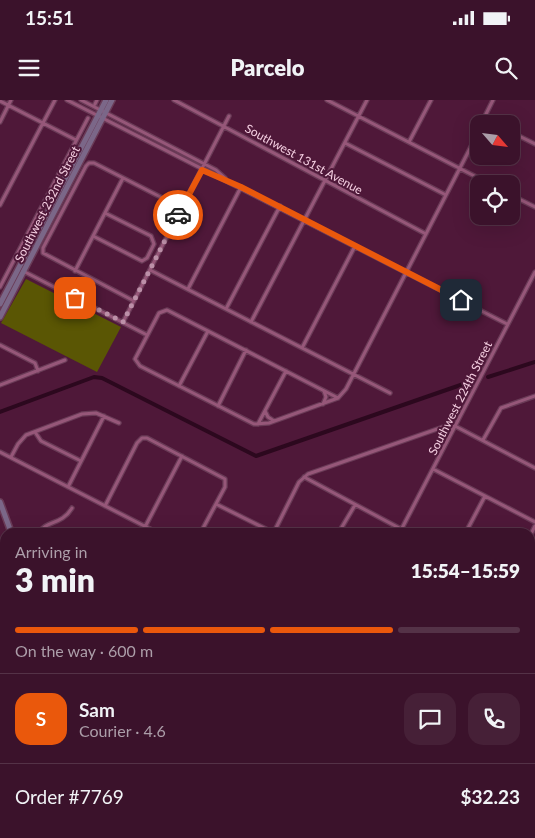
<!DOCTYPE html>
<html lang="en">
<head>
<meta charset="utf-8">
<style>
	body { margin:0; font-family:Lato,sans-serif; background:#462037; color:#f1f3f6; height:100vh; display:flex; flex-direction:column; font-size:19px; white-space:nowrap }
	* { box-sizing:border-box; margin:0 }
	p { font-size:16px; color:#ac9ea9 }
	.icon { flex:none; width:28px; height:28px; fill:none; stroke:currentColor; stroke-width:2; stroke-linecap:round; stroke-linejoin:round }
	.map { position:relative; flex:1; overflow:hidden }
	.details { position:absolute; left:0px; top:428px; width:535px; height:311px; display:flex; flex-direction:column; background:#3b122b; border-radius:15px 15px 0 0; box-shadow:0 5px 20px #0002,0 0 0 1px #543247 }
	.details>* { flex:none }
	.needle { width:32px; rotate:118deg }
	.buttons { position:absolute; left:470px; top:15px; display:grid; gap:10px }
	.buttons a { display:grid; place-items:center; width:50px; height:50px; border-radius:10px; background:#3b122b; box-shadow:0 5px 20px #0002,0 0 0 1px #543247; font-size:25px }
	.pin { position:absolute; display:grid; place-items:center; width:42px; height:42px; color:#fff; margin:-21px; border-radius:10px; box-shadow:0 2px 8px #0006 }
	.courier { position:absolute; display:grid; place-items:center; width:50px; height:50px; margin:-25px; border:4px solid #ea580c; border-radius:50%; background:#fff; color:#222; box-shadow:0 1px 6px #0007 }
	.summary em { font-style:normal; font-weight:800 }
	.summary div { display:flex; flex-direction:column-reverse }
	.summary { display:flex; align-items:center; justify-content:space-between; height:85px; padding:0 15px }
	h1 { font-size:32px; font-weight:800; line-height:38px }
	.bar { display:grid; grid-template-columns:repeat(4,1fr); gap:8px 5px; align-content:center; height:60px; padding:0 15px }
	.bar i { height:6px; border-radius:4px; background:#543247 }
	.bar .active { background:#ea580c }
	.bar p { grid-column:span 4 }
	.line { display:flex; align-items:center; gap:12px; padding:0 15px; border-top:1px solid #543247 }
	.line div { flex:1 }
	.round { display:grid; place-items:center; flex:none; width:52px; height:52px; border-radius:15px; background:#462037 }
	.status { display:flex; justify-content:space-between; align-items:center; height:35px; padding:0 25px; background:#3b122b; direction:ltr }
	.status svg { height:14px; fill:currentColor }
	header { display:flex; justify-content:space-between; align-items:center; height:65px; padding:0 15px; background:#3b122b; font-size:22px; font-weight:800 }
	.map>svg:first-child { display:block }
</style>
</head>
<body>
<div class="status"><b>15:51</b><svg viewBox="0 0 49 12"><path d="M0 12V9h3v3zM5 12V6h3v6zM10 12V3h3v9zM15 12V0h3v12zM26 1h20v11H26zM47 4h2v5h-2z"/></svg></div>
<header><svg class="icon" aria-label="menu" viewBox="0 0 24 24"><path d="M4 6h16M4 12h16M4 18h16"/></svg>Parcelo<svg class="icon" aria-label="search" viewBox="0 0 24 24"><circle cx="10" cy="10" r="6"/><path d="M15 15l6 6"/></svg></header>
<div class="map">
<svg width="535" height="738" viewBox="0 0 535 738">
	<rect width="100%" height="100%" fill="#4f1839"/>
	<path fill="#5a5604" d="M26 179 121 227 97 272 1 223Z"/>
	<g fill="none" stroke-linecap="round" stroke-linejoin="round">
		<path stroke="#2c081e" stroke-width="4" d="M488 277 535 262
			M0 312 94 277 102 278 256 356 475 280"/>
		<defs>
			<path id="street" d="M67 0 507 224
				M81 0 216 70 225 78
				M174 0 426 134
				M327 0 490 84
				M0 1 76 40
				M95 4 97 0
				M0 22 11 0
				M481 24 493 0
				M485 24H495
				M511 32 535 44
				M409 42 431 0
				M345 43 446 95
				M511 95 535 107
				M0 105 55 0
				M93 136 142 161 147 158 154 144 151 136 105 113
				M150 170 390 293
				M23 171 147 235
				M75 171 123 78
				M0 187 88 18
				M188 189 241 87
				M134 201 43 153V148L86 66 89 63H94L182 108
				M226 209 280 106
				M123 222 229 16
				M251 222 367 0
				M0 245 35 263 38 271
				M302 248 355 146
				M0 285 65 260
				M179 286 208 231
				M338 298 167 210 159 213 135 259 140 266 254 324 269 323 338 298 346 289 479 31
				M323 304 326 297 324 291
				M218 306 246 250
				M265 311 268 317 274 321
				M258 324 286 271
				M35 332 41 341 81 361
				M483 340 501 308 535 296
				M0 352 156 432
				M11 357 18 344 26 335 82 314 96 313 119 323
				M433 369 535 422
				M304 377 401 429
				M68 387 104 316
				M216 404 272 432
				M105 406 137 343 142 338H147L225 379V387L201 432
				M145 427 182 356
				M40 432C45 421 62 425 72 408
				M274 432 299 382 308 374 443 327 448 329 455 326 535 368
				M339 432 355 405
				M400 432 535 172
				M466 432 485 396
				M530 436 535 426
				M530 474 535 476
				M530 515 532 511
				M530 560 535 561
				M530 613 535 615
				M530 662 535 664
				M0 672 5 675
				M0 707 5 698
				M530 710 535 712
				M21 734 23 738
				M176 738 178 734
				M477 738 479 734"/>
			<path id="secondary" d="M0 204 106 0
				M0 217 112 0
				M0 402 11 432
				M0 613 5 616
				M124 734 125 738
				M234 734 242 738"/>
			<path id="highway" d="M0 526 5 539
				M0 549 5 562
				M73 734 75 738"/>
		</defs>
		<use href="#street" stroke="#6a3b57" stroke-width="5.5"/>
		<use href="#secondary" stroke="#6a3b57" stroke-width="8"/>
		<use href="#highway" stroke="#6a3b57" stroke-width="9"/>
		<use href="#street" stroke="#965779" stroke-width="3"/>
		<use href="#secondary" stroke="#7b6788" stroke-width="5"/>
		<use href="#highway" stroke="#3d8dab" stroke-width="6"/>
	</g>
	<g fill="none" stroke-linecap="round" stroke-linejoin="round">
		<path stroke="#bc90a8" stroke-width="5" stroke-dasharray="0 9" d="M75 198 123 222 178 115"/>
		<path stroke="#ea580c" stroke-width="6" d="M178 115 202 70 241 87 461 200"/>
	</g>
	<g text-anchor="middle" dominant-baseline="central" stroke-width="4" stroke-linejoin="round" paint-order="stroke">
		<g font-size="12" fill="#f6d1e3" stroke="#4f1839">
			<text transform="translate(304 59) rotate(29)">Southwest 131st Avenue</text>
			<text transform="translate(47 104) rotate(-63)">Southwest 232nd Street</text>
			<text transform="translate(460 298) rotate(-63)">Southwest 224th Street</text>
		</g>
	</g>
</svg>
<div class="buttons">
<a><svg class="needle" viewBox="-14 -14 28 28"><path d="M0-13l5 13h-10z" fill="#e53935"/><path d="M0 13l5-13h-10z" fill="#ac9ea9"/></svg></a>
<a><svg class="icon" aria-label="locate" viewBox="0 0 24 24"><circle cx="12" cy="12" r="6"/><path d="M12 2v4M12 18v4M2 12h4M18 12h4"/></svg></a>
</div>
<div class="pin" style="left:75px;top:198px;background:#ea580c"><svg class="icon" aria-label="bag" viewBox="0 0 24 24"><path d="M5 8h14l-1 12H6zM9 8a3 3 0 0 1 6 0"/></svg></div>
<div class="pin" style="left:461px;top:200px;background:#1f2937"><svg class="icon" aria-label="home" viewBox="0 0 24 24"><path d="M3 11l9-7 9 7M6 9v11h12V9"/></svg></div>
<div class="courier" style="left:178px;top:115px"><svg class="icon" aria-label="car" viewBox="0 0 24 24"><path d="M5 17H2v-5l4-1 3-4h7l3 4 3 1v5h-3M9 17h6M6 11h13"/><circle cx="7" cy="17" r="2"/><circle cx="17" cy="17" r="2"/></svg></div>
<section class="details">
<div class="summary"><div><h1>3 min</h1><p>Arriving in</p></div><em>15:54–15:59</em></div>
<div class="bar"><i class="active"></i><i class="active"></i><i class="active"></i><i></i><p>On the way · 600 m</p></div>
<div class="line" style="height:90px"><b class="round" style="background:#ea580c;color:#fff">S</b><div><b>Sam</b><p>Courier · 4.6</p></div><a class="round"><svg class="icon" aria-label="chat" viewBox="0 0 24 24"><path d="M4 5h16v11H9l-5 4z"/></svg></a><a class="round"><svg class="icon" aria-label="phone" viewBox="0 0 24 24"><path d="M5 4h4l2 5-3 2q2 4 5 5l2-3 5 2v4C11 20 4 13 5 4z"/></svg></a></div>
<div class="line" style="height:65px"><div>Order #7769</div><b>$32.23</b></div>
</section>
</div>
</body>
</html>
